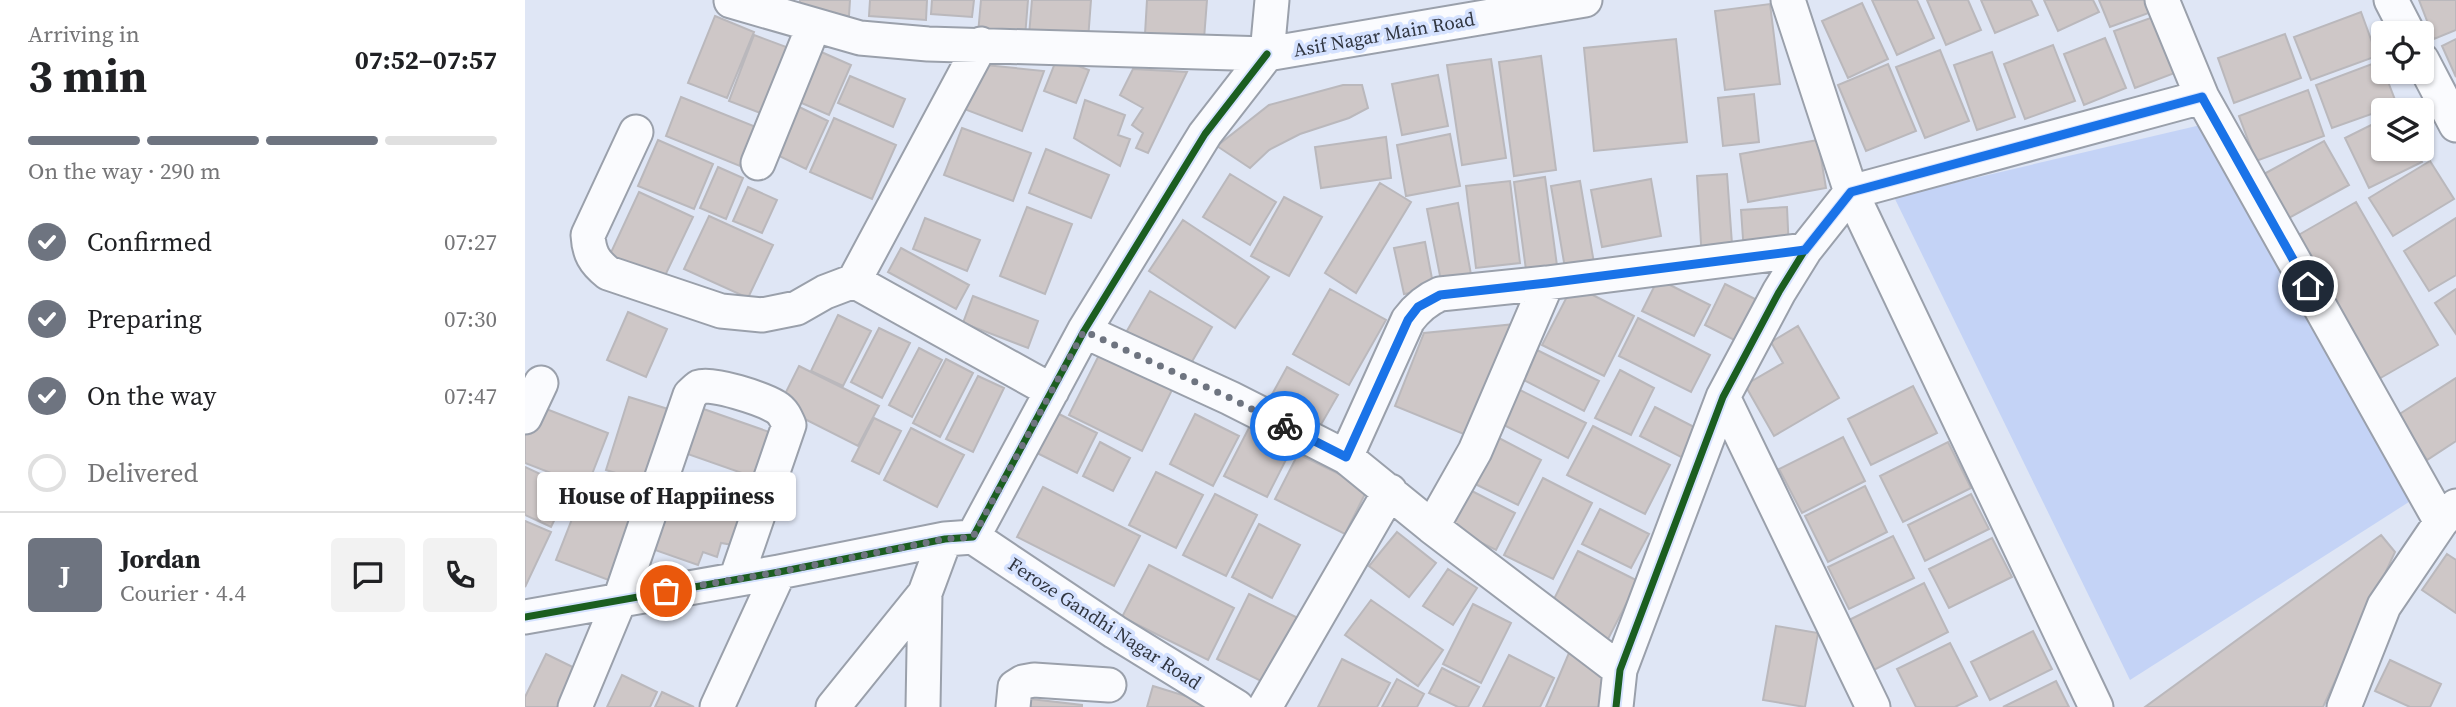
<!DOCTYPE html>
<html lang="en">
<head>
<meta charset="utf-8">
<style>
	body { margin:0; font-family:"Source Serif 4",serif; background:#f2f2f2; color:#202124; height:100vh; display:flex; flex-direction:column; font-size:26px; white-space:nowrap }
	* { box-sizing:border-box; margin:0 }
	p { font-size:23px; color:#757577 }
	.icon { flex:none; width:38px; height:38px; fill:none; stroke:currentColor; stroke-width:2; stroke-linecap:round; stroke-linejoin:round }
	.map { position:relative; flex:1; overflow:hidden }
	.details { display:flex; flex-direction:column; background:#fff; width:525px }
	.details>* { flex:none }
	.tools { position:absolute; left:1846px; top:21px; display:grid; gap:14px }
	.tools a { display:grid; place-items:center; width:63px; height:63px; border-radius:7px; background:#fff; box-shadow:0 2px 5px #0004; font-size:35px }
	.pin { position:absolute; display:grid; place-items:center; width:60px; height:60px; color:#fff; margin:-30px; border:4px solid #fff; border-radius:50%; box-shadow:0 2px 7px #0007 }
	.courier { position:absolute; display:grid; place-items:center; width:70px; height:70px; margin:-35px; border:5px solid #1a73e8; border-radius:50%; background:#fff; color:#222; box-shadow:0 2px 9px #0007 }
	.bubble { position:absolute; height:49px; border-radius:7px; background:#fff; box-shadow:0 2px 5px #0004; font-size:23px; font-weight:700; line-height:49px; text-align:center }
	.summary em { font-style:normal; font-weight:700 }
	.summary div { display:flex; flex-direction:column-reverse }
	.summary { display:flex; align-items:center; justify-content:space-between; height:119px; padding:0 28px }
	h1 { font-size:46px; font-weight:700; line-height:52px }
	.bar { display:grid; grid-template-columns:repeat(4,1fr); gap:10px 7px; align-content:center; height:84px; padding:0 28px }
	.bar i { height:9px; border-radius:5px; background:#e0e0e0 }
	.bar .selected { background:#6e7480 }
	.bar p { grid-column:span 4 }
	.line { display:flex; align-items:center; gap:18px; padding:0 28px; border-top:2px solid #e0e0e0 }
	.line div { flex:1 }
	.round { display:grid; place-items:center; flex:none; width:74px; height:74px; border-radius:7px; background:#f2f2f2 }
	ol { padding:0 28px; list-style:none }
	li { display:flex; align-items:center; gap:21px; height:77px }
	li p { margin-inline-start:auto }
	li .icon { padding:7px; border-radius:50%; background:#6e7480; color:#fff; stroke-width:4 }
	li:last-child { color:#757577 }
	li i { width:38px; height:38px; border:4px solid #e0e0e0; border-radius:50% }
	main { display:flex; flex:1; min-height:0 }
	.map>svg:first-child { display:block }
</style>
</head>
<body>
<main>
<section class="details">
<div class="summary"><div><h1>3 min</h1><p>Arriving in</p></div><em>07:52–07:57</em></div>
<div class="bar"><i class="selected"></i><i class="selected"></i><i class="selected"></i><i></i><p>On the way · 290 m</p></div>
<ol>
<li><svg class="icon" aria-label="check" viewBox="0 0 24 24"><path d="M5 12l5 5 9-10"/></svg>Confirmed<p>07:27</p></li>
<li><svg class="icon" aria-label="check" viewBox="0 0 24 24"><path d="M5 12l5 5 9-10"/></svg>Preparing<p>07:30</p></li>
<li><svg class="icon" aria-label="check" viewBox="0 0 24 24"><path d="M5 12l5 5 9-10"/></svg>On the way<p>07:47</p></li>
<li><i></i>Delivered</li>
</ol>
<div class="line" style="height:126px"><b class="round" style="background:#6e7480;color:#fff">J</b><div><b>Jordan</b><p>Courier · 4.4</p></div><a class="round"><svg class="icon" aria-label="chat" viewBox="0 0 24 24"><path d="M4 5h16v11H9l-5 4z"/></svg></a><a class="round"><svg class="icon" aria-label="phone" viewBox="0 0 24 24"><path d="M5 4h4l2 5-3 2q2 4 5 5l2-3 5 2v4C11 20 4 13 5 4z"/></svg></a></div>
</section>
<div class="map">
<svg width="1931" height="707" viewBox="0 0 1931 707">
	<rect width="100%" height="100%" fill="#dfe6f5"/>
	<path fill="#c4d3f6" d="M1680 124 1887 500 1605 680 1369 197Z"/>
	<path fill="#cec7c7" stroke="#bab8bc" stroke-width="2" d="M275 0H325L324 16 274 12Z
		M345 0H402L401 20 344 16Z
		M407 0H449L447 17 406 14Z
		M456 0H503L500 37 453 34Z
		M507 0H566L563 40 504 35Z
		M622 0H682L679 39 620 34Z
		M1347 0H1392L1409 38 1372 55Z
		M1402 0H1443L1456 30 1421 45Z
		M1456 0H1506L1513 15 1470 33Z
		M1519 0H1568L1574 12 1533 31Z
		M1574 0H1628L1632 10 1585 27Z
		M1894 0H1931V30L1909 39Z
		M1337 3 1363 59 1323 78 1297 21Z
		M1245 4 1255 84 1200 90 1190 11Z
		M1836 12 1852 56 1786 80 1769 37Z
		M1634 15 1655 71 1610 88 1589 31Z
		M190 16 229 32 202 98 163 83Z
		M1760 34 1776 78 1709 103 1693 58Z
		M229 35 272 51 246 117 204 101Z
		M1580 38 1601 88 1559 105 1539 54Z
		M1151 39 1162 142 1069 151 1059 48Z
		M1931 39V77L1917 46Z
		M1528 45 1550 101 1500 119 1479 64Z
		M1415 50 1444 121 1400 138 1371 67Z
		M294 51 326 65 304 115 272 101Z
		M1467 52 1490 117 1452 130 1429 65Z
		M1016 56 1031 170 989 176 974 62Z
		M532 58 564 70 551 103 519 91Z
		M966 59 981 158 937 165 922 65Z
		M1855 61 1872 105 1807 128 1791 85Z
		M450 64 519 71 497 131 434 107Z
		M1363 64 1391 131 1341 151 1313 85Z
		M608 69 662 72 623 153 611 148 618 133 607 125 618 108 595 95Z
		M913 75 923 126 877 135 867 84Z
		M325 76 380 99 368 127 313 103Z
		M818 85H837L843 108 824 118 775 134 744 150 725 168 692 146 744 105Z
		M1783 90 1799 136 1731 161 1714 116Z
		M1229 94 1234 142 1198 146 1193 98Z
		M156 97 231 127 215 166 141 136Z
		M560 100 600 115 593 135 605 139 595 166 549 138Z
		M266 103 303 121 281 169 244 151Z
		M309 118 371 145 347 199 285 172Z
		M1858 119V149H1891L1897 162 1844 188 1820 138Z
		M437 128 506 153 488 201 419 175Z
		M925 134 935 186 881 196 872 145Z
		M861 137 866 178 796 188 790 147Z
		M133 140 188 164 169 209 113 186Z
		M1293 140 1301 188 1223 202 1215 154Z
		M1799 141 1824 185 1764 218 1739 174Z
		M521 149 584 175 566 218 504 193Z
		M1905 161 1929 199 1868 236 1844 198Z
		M193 167 218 178 201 219 175 208Z
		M705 174 751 202 725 245 678 217Z
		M1202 174 1208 258 1177 260 1172 176Z
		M1020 177 1033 273 1002 277 989 182Z
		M1126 179 1136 236 1077 247 1066 190Z
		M985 181 995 263 951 268 941 186Z
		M1055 181 1070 269 1041 274 1026 186Z
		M855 183 886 202 831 293 800 273Z
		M223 187 252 200 237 233 208 221Z
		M114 192 168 217 136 284 83 259Z
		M759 197 797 217 764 276 726 256Z
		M1831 202 1913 345 1845 384 1763 241Z
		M933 203 947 280 917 286 902 209Z
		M502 207 547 224 520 294 475 276Z
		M1262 207 1264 251 1219 253 1216 210Z
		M184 216 248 245 223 298 159 269Z
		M400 218 455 240 442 271 388 249Z
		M1931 218V275L1904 291 1879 251Z
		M658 220 744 277 710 328 624 271Z
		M900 242 909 289 879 294 869 248Z
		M376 248 444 285 431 309 363 272Z
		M1133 279 1185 305 1169 336 1117 311Z
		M1200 284 1242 305 1221 346 1180 325Z
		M1048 285 1109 316 1079 376 1017 345Z
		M805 289 861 320 824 385 768 354Z
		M1931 289V334L1910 303Z
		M625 291 687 327 661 372 599 336Z
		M448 296 513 321 503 348 438 323Z
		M103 312 142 329 121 377 82 360Z
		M313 315 346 331 318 386 286 371Z
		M1113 318 1185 355 1166 392 1094 356Z
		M991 324 946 437 870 406 899 333Z
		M1273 326 1314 398 1249 436 1220 385 1258 363 1246 342Z
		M354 328 385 343 357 398 326 382Z
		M394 348 417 360 387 417 364 405Z
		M1012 350 1074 381 1059 411 997 379Z
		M575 353 647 390 617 451 544 415Z
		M421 359 448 373 415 437 388 423Z
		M274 366 354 406 333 446 254 406Z
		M762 367 813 395 794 428 744 400Z
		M1095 370 1129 388 1106 435 1070 418Z
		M453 376 479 388 448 452 421 439Z
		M1931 378V441L1902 460 1873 415Z
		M1388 386 1412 433 1346 465 1323 419Z
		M993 389 1061 423 1043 458 975 423Z
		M104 397 156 413 133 486 81 470Z
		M11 405 83 433 62 487 0 463V433Z
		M170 406 250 434 234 479 154 451Z
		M1130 407 1173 429 1158 458 1115 436Z
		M532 413 572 433 552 473 512 453Z
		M670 414 714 436 688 486 645 464Z
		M349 418 376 431 354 474 327 461Z
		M729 418 771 440 742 497 699 476Z
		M1068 426 1145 465 1120 514 1042 475Z
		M386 428 439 455 412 507 359 480Z
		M970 436 1016 460 993 505 946 482Z
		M1318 437 1340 481 1277 513 1254 469Z
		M575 442 605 458 588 491 558 476Z
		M1423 442 1446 488 1378 522 1355 476Z
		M773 454 843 488 820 534 750 499Z
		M0 467 45 488 26 527 0 515Z
		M631 472 678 495 651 548 604 525Z
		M155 476 229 501 214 546 196 543 192 557 178 552 173 565 130 550Z
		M1018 478 1067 503 1028 579 979 555Z
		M1340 486 1362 532 1303 562 1280 516Z
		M518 487 615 536 589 586 492 537Z
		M939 487 990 513 971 550 920 525Z
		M58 491 121 515 94 584 31 560Z
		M690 494 732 515 701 576 658 555Z
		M1446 494 1464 529 1400 561 1383 525Z
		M1075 509 1124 534 1106 568 1057 544Z
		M0 521 26 532 0 587Z
		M734 524 775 545 747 598 707 577Z
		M872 532 911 563 884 597 844 566Z
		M1856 535 1870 552 1798 707H1620Z
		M1368 536 1389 578 1324 609 1303 567Z
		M1467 538 1487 577 1424 608 1404 569Z
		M1053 551 1113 581 1082 641 1023 611Z
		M1922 554 1931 560V613L1897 590Z
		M624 565 709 608 683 660 597 617Z
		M923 569 952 588 928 625 898 606Z
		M1399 583 1423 632 1349 670 1324 620Z
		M724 594 775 619 742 684 692 659Z
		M846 600 918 650 893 686 820 635Z
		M948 604 986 623 956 683 918 664Z
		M1251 626 1293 633 1280 707 1238 700Z
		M1508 631 1527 669 1465 700 1446 662Z
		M1425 643 1452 696 1430 707H1391L1372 669Z
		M1044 653 1080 673 1074 707H1021Z
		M21 654 60 673 44 707H0V697Z
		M984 655 1029 678 1015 707H958Z
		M817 659 865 683 852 707H793Z
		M1865 660 1916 684 1905 707H1885L1850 691Z
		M917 668 954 687 943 707H933L904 693Z
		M97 675 132 692 125 707H82Z
		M872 679 899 694 892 707H857Z
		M1531 681 1544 707H1478Z
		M628 686 690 705 689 707H622Z
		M137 692 169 707H130Z
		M497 698 557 705V707H496Z"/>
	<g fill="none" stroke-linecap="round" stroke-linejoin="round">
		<defs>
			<path id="minor" d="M1263 0 1326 192 1571 707
				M1637 0 1677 97 1916 522
				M1866 0 1883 33
				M206 1 335 38 403 44 742 54 1060 0
				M742 54 747 0
				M1897 60 1931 125
				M111 132 63 235C64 253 69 262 83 273L196 311 237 315 272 308 300 292 329 281 527 391
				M233 163 289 25
				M329 281 456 44
				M559 331 705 398 821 457 907 527 1095 670
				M1198 397 1348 707
				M0 417 16 383
				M821 457 883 320C892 308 901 300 915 294L1022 283 1280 250
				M907 527 950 451 1022 283
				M448 537 590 632 712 707
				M0 617 254 572 420 539 448 537 559 331 680 134 742 54
				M50 707 95 599 165 395C167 393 172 388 174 387 187 382 238 399 251 407 258 411 261 418 264 425L211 579
				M192 707 254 572
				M308 707 400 593 420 539
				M398 707 400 593
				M488 707 490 687 498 682 509 680 584 685
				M740 707 865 491
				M1091 707 1095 670 1198 397 1254 292 1280 250 1326 192 1677 97
				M1819 707 1859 606 1916 522 1931 506"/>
		</defs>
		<use href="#minor" stroke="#9aa0ab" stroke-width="37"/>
		<use href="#minor" stroke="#fafbfe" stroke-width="33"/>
		<defs>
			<path id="cycleway" d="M0 617 254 572 420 539 448 537 559 331 680 134 742 54
				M1091 707 1095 670 1198 397 1254 292 1280 250 1326 192 1677 97"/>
		</defs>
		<use href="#cycleway" stroke="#d5e2ff" stroke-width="11"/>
		<use href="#cycleway" stroke="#1b5e20" stroke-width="7"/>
	</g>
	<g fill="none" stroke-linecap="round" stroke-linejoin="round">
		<path stroke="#6e7480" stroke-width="7" stroke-dasharray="0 12.6" d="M141 591 254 572 420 539 448 537 559 331 705 398 760 426"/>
		<path stroke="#1a73e8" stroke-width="9" d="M760 426 821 457 883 320 893 307 915 295 1022 283 1280 250 1326 192 1677 97 1783 286"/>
	</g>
	<g text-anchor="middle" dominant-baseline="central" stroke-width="7" stroke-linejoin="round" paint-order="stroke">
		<g font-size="19" fill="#313641" stroke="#d5e2ff">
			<text transform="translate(859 34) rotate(-10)">Asif Nagar Main Road</text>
			<text transform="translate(580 623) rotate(33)">Feroze Gandhi Nagar Road</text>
		</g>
	</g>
</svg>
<div class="tools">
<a><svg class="icon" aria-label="locate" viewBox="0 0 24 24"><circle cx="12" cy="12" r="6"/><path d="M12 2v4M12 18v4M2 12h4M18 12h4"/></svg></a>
<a><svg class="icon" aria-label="layers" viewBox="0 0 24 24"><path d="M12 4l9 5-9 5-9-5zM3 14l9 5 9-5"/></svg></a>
</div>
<div class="pin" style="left:141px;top:591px;background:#ea580c"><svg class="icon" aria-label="bag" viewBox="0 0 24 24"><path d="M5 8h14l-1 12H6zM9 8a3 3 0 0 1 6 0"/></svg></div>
<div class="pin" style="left:1783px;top:286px;background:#1f2937"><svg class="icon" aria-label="home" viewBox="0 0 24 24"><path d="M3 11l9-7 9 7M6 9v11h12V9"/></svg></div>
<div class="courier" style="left:760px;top:426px"><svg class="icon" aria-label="bike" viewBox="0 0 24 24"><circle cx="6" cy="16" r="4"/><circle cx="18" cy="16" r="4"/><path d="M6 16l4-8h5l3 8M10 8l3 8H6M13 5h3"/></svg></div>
<div class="bubble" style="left:12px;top:472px;width:259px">House of Happiiness</div>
</div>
</main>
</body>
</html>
